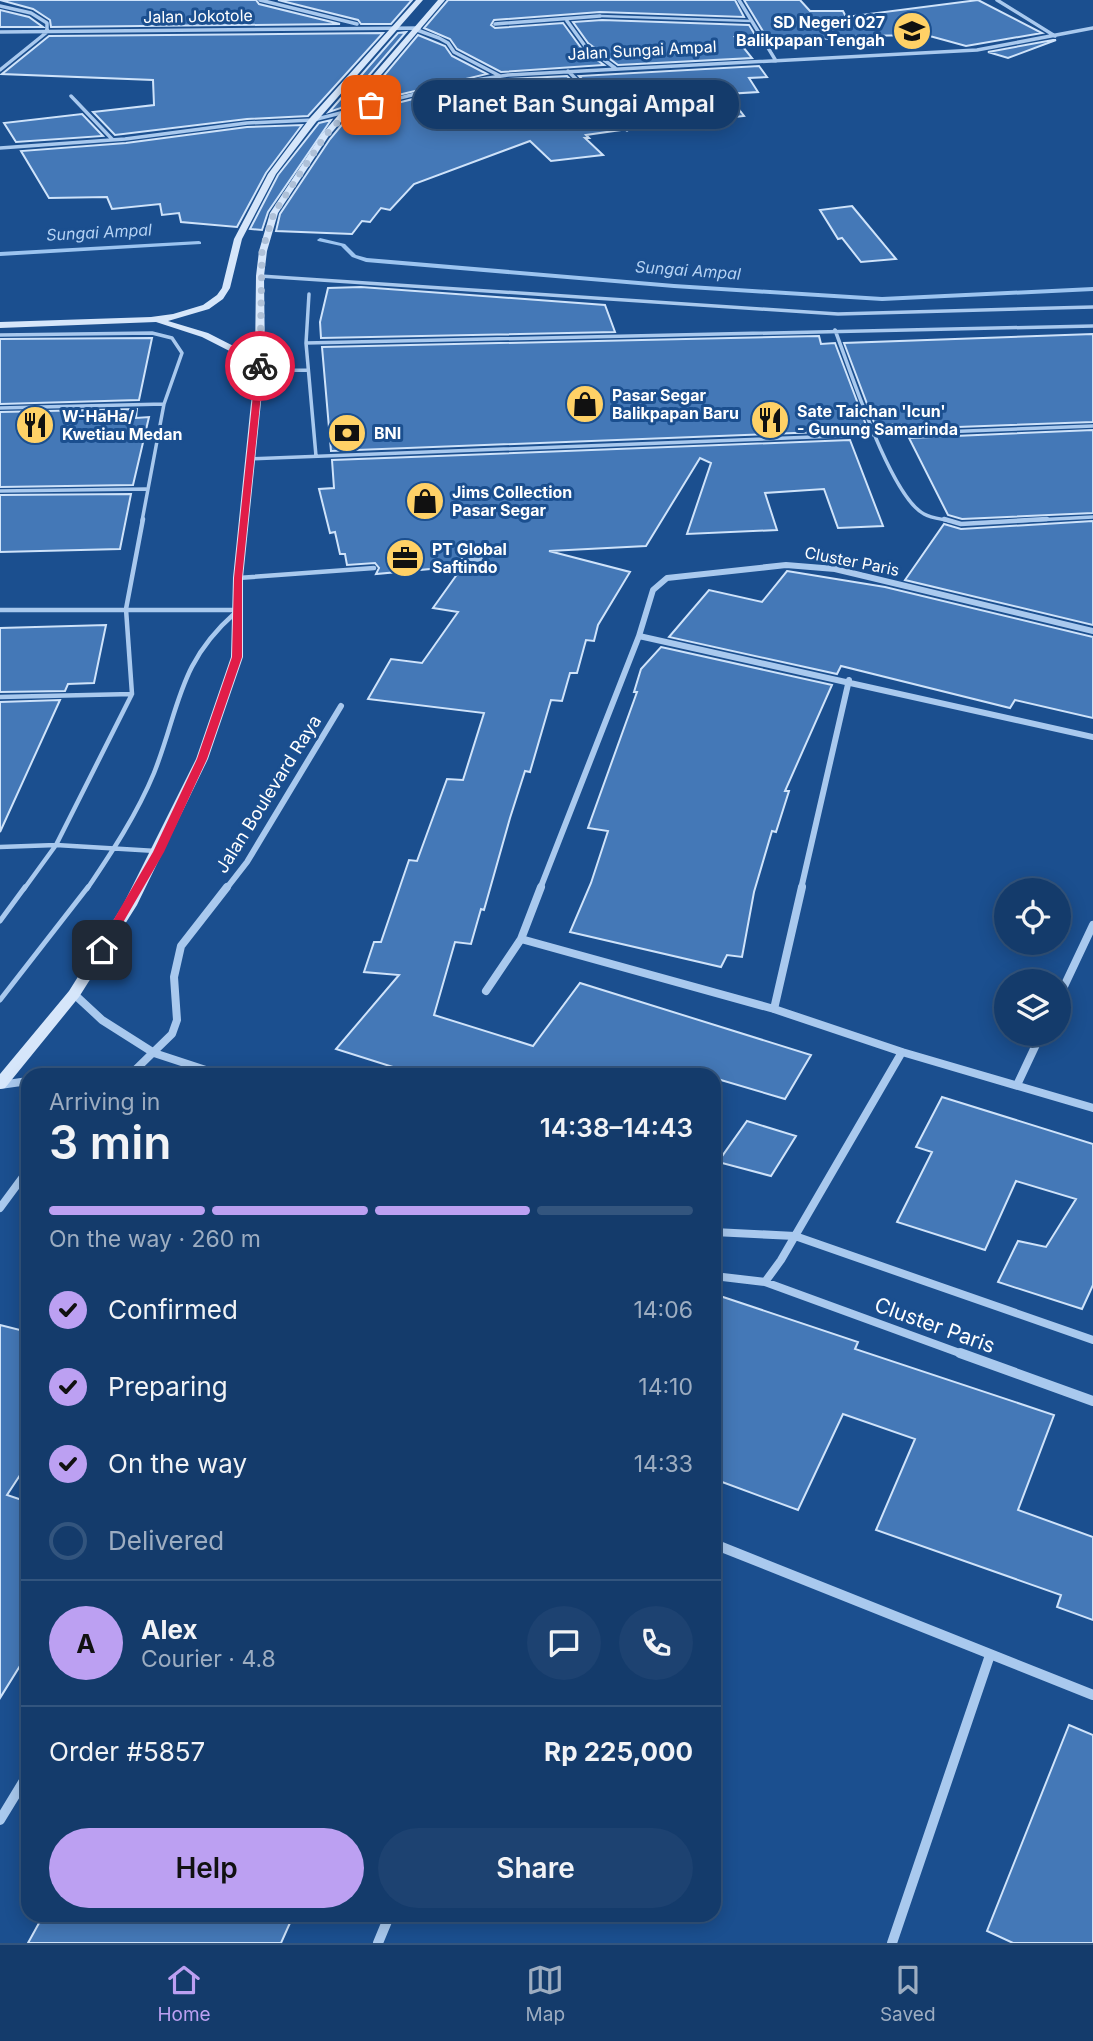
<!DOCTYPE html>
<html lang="en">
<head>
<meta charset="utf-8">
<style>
	body { margin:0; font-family:Inter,sans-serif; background:#1d4271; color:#f1f3f6; height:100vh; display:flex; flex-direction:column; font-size:26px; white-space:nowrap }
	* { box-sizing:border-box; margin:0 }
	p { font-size:23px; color:#9dadc1 }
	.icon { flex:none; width:38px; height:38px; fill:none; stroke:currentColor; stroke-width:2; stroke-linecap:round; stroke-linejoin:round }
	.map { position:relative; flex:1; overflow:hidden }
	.details { position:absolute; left:21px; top:1068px; width:700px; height:854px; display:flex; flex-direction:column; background:#143b6b; border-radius:21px; box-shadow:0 4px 18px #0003,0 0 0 2px #33557e }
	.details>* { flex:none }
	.buttons { position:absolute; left:994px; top:878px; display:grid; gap:14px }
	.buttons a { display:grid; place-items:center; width:77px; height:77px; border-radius:50%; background:#143b6b; box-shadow:0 4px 18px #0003,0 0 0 2px #33557e; font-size:35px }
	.pin { position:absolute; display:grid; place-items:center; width:60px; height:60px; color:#fff; margin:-30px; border-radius:14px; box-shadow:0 4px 10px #0006 }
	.courier { position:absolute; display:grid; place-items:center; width:70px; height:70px; margin:-35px; border:5px solid #e11d48; border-radius:50%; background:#fff; color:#222; box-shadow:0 2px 9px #0007 }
	.bubble { position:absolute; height:49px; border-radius:24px; background:#143b6b; box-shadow:0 4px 18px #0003,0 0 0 2px #33557e; font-size:23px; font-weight:600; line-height:49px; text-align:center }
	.headline em { font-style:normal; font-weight:600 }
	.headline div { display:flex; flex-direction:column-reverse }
	.headline { display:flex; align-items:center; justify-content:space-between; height:119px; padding:0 28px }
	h1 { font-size:46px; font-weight:600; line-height:52px }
	.bar { display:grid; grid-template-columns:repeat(4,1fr); gap:10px 7px; align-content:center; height:84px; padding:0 28px }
	.bar i { height:9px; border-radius:5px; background:#33557e }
	.bar .on { background:#bca0f2 }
	.bar p { grid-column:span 4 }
	.line { display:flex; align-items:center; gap:18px; padding:0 28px; border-top:2px solid #33557e }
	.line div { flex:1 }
	.round { display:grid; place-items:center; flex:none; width:74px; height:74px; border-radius:37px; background:#1d4271 }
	ol { padding:0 28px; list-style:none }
	li { display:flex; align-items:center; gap:21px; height:77px }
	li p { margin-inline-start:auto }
	li .icon { padding:7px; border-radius:50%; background:#bca0f2; color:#111; stroke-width:4 }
	li:last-child { color:#9dadc1 }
	li i { width:38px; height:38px; border:4px solid #33557e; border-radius:50% }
	.button { display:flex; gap:14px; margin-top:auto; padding:14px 28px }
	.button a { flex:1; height:80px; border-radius:42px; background:#bca0f2; color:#111; font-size:28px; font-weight:600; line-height:80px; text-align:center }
	.button a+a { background:#1d4271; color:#f1f3f6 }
	.dock { display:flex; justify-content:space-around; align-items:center; height:98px; border-top:2px solid #33557e; background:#143b6b; font-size:19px; color:#9dadc1 }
	.dock a { display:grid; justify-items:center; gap:4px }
	.dock .on { color:#bca0f2 }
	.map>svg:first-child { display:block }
</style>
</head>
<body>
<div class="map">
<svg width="1093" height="1943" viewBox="0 0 1093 1943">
	<rect width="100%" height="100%" fill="#1b4f8f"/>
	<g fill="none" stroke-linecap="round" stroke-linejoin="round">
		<path fill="#9cc4f0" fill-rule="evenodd" d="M320 238 345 244 356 255 367 258 674 284 882 297 1093 287V291L882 301 674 288 366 262 352 257 341 246 318 241 317 240Z
			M199 241 201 242V244L0 256V252Z"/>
	</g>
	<path fill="#4478b7" stroke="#cfe3fa" stroke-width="2" fill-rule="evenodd" d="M0 0H256L259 4 340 24 51 27 50 20 33 9Z
		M278 0H412L391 24H361L358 20Z
		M448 0H735L744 17 600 12 494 20 491 25 495 28 563 23 582 49 604 65 501 72 457 49 450 39 424 28Z
		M744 0H800L810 11H843L846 17 978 0 1042 33 966 46 926 35 856 36 858 39 767 38Z
		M0 10 29 17 43 27H0Z
		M602 20 749 25 757 38 735 37 752 58 618 65 588 43 573 22Z
		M406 32 341 108 329 112 398 33Z
		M383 33 308 116 247 119 115 135 93 112 154 105 153 80 2 74 49 36Z
		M418 35 445 46 452 56 487 74 360 104Z
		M1056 40 1008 58 988 52 1053 40Z
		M759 66 767 77 749 78 758 92 727 94 744 116 631 128 579 76Z
		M567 76 621 130 586 135 589 138H585L603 155 551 161 530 141 414 184 390 210 381 208 370 222 362 221 352 234 276 231 280 214 330 139 350 115 464 86 508 79Z
		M82 114 103 136 16 142 4 123Z
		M331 120 268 212 262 230 250 229 278 175 319 123Z
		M302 125 266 173 237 227 181 222 179 213 162 215 160 204 112 209 107 197 49 198 21 151 126 143 247 127Z
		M852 206 896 259 861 262 842 238 838 239 820 210Z
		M361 287 605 305 615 332 321 338 320 322 328 288Z
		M1093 334V422L904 429 901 424 875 425 844 343Z
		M819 336 821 344 835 343 866 425H844L846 431 331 451 322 347Z
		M152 338 139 400 0 404V339Z
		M137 409 136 418 149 417 133 485 0 487V412Z
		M1093 430V513L962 519 948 515 909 438Z
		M850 440 883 526 838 528 824 489 765 493 777 530 687 534 711 463 700 458 646 546 549 551 630 572 598 625 594 641 586 640 577 673H570L562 701 551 700 530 772 525 771 510 818 484 910 481 909 471 944 455 942 434 1015 533 1046 580 983 811 1055 785 1099 714 1078V1074H415L336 1049 399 975 364 972 374 942H381L409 860 417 861 447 779 463 780 484 713 368 699 391 659 422 663 458 612 433 608 463 566 376 574 379 568 375 563 347 565 345 554H340L335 532 330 533 319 489 334 488 332 460ZM482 554 486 559 482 564 465 566 460 562 464 556Z
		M131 494 120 549 0 552V495Z
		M1093 521V625L905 580 944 524 961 529Z
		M787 571 885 587 1093 637V718L1015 700 1010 708 841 666 837 674 669 637 709 590 762 602Z
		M106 625 94 683 68 684 65 691 0 692V628Z
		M661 647 832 685 785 791H789L776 832 772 831 754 892 742 957 727 955 721 967 570 932 591 883 608 831 588 828 637 692H634L641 669Z
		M60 700 0 832V702Z
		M942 1097 1093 1144V1285L1082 1309 998 1282 1018 1241 1046 1247 1076 1199 1016 1181 985 1250 897 1222 932 1152 916 1147Z
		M747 1121 796 1136 771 1176 718 1162Z
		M714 1294 858 1342 855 1349 1054 1415 1018 1510 1093 1537V1620L1057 1607 1061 1595 876 1530 915 1439 843 1414 798 1510 714 1479Z
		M0 1325 28 1332V1463L7 1495 28 1502V1653L0 1698Z
		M1069 1725 1093 1735V1943H1013L987 1931Z
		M44 1914H294L281 1943H28Z"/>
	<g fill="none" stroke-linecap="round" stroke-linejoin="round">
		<path stroke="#a9c9ee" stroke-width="2.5" d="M600 16 751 21"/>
		<path stroke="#a9c9ee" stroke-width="3.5" d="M260 276 838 314 1093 307
			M835 330C850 369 890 496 924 514 931 518 942 519 950 521
			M0 335 152 333 172 338 182 353 164 404 142 521
			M306 343 309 294
			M259 371 308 370
			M0 408 164 404
			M316 456 306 343 1093 326
			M250 459 1093 426
			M0 491 146 489
			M1014 521 1093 517"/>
		<path stroke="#a9c9ee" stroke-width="4.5" d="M944 519 961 524 1047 519
			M465 561 481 559
			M238 578 374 568
			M0 610H238
			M0 697 132 694
			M0 847 56 845 156 851
			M24 889 56 845 132 694 126 609 143 519
			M87 889C112 852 137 814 154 773 180 707 178 663 235 613"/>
		<path stroke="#a9c9ee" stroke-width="5" d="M0 921 25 887
			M0 1000 88 887"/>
		<path stroke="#a9c9ee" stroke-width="3.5" d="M260 0 357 24
			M739 0 776 61
			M997 0 1055 36
			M0 6 31 13 47 23V32L0 70
			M567 21 585 46 615 68
			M495 24 600 16
			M417 30 439 38 448 43 454 52 500 76
			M0 32 419 28
			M568 71 627 130
			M71 96 112 139
			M0 148 125 139 247 123 313 120 463 82 508 75 977 50 1093 28"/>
		<path stroke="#a9c9ee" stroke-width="6" d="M639 636 1093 737
			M226 889 247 862 341 706
			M540 889 639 636 653 590 667 578 786 565 835 569 1093 631
			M801 889 849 680"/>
		<path stroke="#a9c9ee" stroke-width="8" d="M521 939 774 1009 902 1052 1093 1108
			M486 991 521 939 541 887
			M74 994 102 1020 154 1053 218 1074
			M1059 997 1093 925
			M774 1009 802 887
			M131 1074 172 1034 177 1020 174 977 181 946 227 887
			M0 1085 28 1081
			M1017 1085 1041 1034
			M0 1208 28 1170
			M714 1232 795 1236 1093 1340
			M714 1276 765 1282 965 1355
			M765 1282 781 1260 902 1052"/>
		<path stroke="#a9c9ee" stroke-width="10" d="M960 1353 1093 1401
			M714 1544 1093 1695
			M0 1820 28 1774
			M378 1943 390 1914
			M892 1943 990 1655"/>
		<path fill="#d6e6fa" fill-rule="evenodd" d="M416 0H423L316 122 276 174 242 239 230 288 223 299 209 309 168 321 208 333 255 357 256 276 259 251 270 213 322 134 438 0H445L328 137 278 213 267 251 264 276 265 363 243 578V657L208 759 137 905 79 997 5 1088 0 1089V1074L69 991 123 905 196 759 231 657 233 578 255 364 202 337 156 322 0 328V322L151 317 173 314 203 305 217 295 222 288 234 239 268 174 310 118Z"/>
	</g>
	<path fill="#e11d48" d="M260 363 264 366 242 578V657L207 759 164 852 107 950 98 952 96 950 153 852 197 759 232 657 234 578 256 366Z"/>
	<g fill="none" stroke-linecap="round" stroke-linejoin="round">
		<path stroke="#afc1d8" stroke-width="7" stroke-dasharray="0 12.6" d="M260 366 262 251 274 213 325 136 348 111 371 105"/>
	</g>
	<defs>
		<symbol id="school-disc" viewBox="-11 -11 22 22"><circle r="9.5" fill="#ffd166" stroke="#1b4f8f"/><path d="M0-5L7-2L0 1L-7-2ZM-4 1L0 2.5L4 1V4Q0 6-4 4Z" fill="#111"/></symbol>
		<symbol id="shop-disc" viewBox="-11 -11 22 22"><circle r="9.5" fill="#ffd166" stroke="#1b4f8f"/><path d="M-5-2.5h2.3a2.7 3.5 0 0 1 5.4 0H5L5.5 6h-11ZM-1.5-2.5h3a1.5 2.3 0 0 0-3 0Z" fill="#111"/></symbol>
		<symbol id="restaurant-disc" viewBox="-11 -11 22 22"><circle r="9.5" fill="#ffd166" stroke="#1b4f8f"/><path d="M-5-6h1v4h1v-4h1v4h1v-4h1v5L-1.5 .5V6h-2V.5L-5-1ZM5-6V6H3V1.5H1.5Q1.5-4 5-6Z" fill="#111"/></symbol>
		<symbol id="bank-disc" viewBox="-11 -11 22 22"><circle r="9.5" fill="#ffd166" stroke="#1b4f8f"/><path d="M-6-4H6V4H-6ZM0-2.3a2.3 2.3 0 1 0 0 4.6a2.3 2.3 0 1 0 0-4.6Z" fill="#111"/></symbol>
		<symbol id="office-disc" viewBox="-11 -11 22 22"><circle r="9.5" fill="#ffd166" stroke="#1b4f8f"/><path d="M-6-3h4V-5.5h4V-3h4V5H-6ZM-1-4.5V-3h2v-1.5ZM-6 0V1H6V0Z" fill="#111"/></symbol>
	</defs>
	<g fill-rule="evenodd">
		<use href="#school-disc" x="890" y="9" width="44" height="44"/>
		<use href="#shop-disc" x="563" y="382" width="44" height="44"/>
		<use href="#restaurant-disc" x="748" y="398" width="44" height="44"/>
		<use href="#restaurant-disc" x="13" y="403" width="44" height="44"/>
		<use href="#bank-disc" x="325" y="411" width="44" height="44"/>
		<use href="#shop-disc" x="403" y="479" width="44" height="44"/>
		<use href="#office-disc" x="383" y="536" width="44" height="44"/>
	</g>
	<g text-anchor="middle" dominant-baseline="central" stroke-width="6" stroke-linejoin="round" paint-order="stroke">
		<g font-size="16" fill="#fff" stroke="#1b4f8f">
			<text transform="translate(198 16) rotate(-1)">Jalan Jokotole</text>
			<text transform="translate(642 50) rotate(-3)">Jalan Sungai Ampal</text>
			<text transform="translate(852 561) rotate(11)">Cluster Paris</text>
		</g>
		<g font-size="16" font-weight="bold" fill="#fff" stroke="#1b4f8f" text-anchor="start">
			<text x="885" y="22" text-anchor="end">SD Negeri 027<tspan x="885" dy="18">Balikpapan Tengah</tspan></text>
			<text x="612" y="395">Pasar Segar<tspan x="612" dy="18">Balikpapan Baru</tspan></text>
			<text x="797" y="411">Sate Taichan 'Icun'<tspan x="797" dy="18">- Gunung Samarinda</tspan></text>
			<text x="62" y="416">W-HaHa/<tspan x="62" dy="18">Kwetiau Medan</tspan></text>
			<text x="374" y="433">BNI</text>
			<text x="452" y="492">Jims Collection<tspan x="452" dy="18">Pasar Segar</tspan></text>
			<text x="432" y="549">PT Global<tspan x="432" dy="18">Saftindo</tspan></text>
		</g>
		<g font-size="16" font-style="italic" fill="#b5d3f5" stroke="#1b4f8f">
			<text transform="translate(99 232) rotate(-3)">Sungai Ampal</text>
			<text transform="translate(688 270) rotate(4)">Sungai Ampal</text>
		</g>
		<g font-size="18" fill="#fff" stroke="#1b4f8f">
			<text transform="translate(268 794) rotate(-58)">Jalan Boulevard Raya</text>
		</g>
		<g font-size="21" fill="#fff" stroke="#1b4f8f">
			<text transform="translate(935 1325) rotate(20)">Cluster Paris</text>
		</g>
	</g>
</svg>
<div class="buttons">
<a><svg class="icon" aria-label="locate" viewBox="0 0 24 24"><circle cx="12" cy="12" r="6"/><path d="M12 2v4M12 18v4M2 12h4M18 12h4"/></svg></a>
<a><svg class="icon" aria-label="layers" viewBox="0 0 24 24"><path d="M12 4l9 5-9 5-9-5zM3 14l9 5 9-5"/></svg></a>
</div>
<div class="pin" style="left:371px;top:105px;background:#ea580c"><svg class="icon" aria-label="bag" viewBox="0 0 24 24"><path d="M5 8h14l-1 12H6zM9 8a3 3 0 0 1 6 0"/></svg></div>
<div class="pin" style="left:102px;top:950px;background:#1f2937"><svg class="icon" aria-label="home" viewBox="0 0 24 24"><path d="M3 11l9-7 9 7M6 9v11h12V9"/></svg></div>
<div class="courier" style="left:260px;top:366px"><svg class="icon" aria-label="bike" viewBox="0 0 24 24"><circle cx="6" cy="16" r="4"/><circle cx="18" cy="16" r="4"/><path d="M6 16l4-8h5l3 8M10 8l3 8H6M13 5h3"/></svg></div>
<div class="bubble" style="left:413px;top:80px;width:326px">Planet Ban Sungai Ampal</div>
<section class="details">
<div class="headline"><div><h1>3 min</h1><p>Arriving in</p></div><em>14:38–14:43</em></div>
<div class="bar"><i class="on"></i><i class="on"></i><i class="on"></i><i></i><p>On the way · 260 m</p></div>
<ol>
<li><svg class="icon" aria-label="check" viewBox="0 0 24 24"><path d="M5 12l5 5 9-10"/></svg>Confirmed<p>14:06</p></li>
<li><svg class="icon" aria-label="check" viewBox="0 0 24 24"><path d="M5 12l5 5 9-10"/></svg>Preparing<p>14:10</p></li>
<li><svg class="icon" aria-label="check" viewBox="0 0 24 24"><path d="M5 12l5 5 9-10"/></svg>On the way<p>14:33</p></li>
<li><i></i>Delivered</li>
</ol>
<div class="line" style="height:126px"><b class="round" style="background:#bca0f2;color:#111">A</b><div><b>Alex</b><p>Courier · 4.8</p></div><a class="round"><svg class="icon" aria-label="chat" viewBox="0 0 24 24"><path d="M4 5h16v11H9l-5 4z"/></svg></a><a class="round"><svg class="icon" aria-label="phone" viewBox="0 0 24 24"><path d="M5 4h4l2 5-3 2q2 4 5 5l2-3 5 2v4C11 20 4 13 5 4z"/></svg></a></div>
<div class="line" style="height:91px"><div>Order #5857</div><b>Rp 225,000</b></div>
<div class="button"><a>Help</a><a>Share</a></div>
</section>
</div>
<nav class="dock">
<a class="on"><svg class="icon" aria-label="home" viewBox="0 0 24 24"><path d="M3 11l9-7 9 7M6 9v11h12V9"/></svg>Home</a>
<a><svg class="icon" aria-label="map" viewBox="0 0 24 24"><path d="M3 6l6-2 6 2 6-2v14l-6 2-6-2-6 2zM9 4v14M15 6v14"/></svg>Map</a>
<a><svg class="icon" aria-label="saved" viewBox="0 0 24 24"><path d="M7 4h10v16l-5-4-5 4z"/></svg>Saved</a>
</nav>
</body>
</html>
